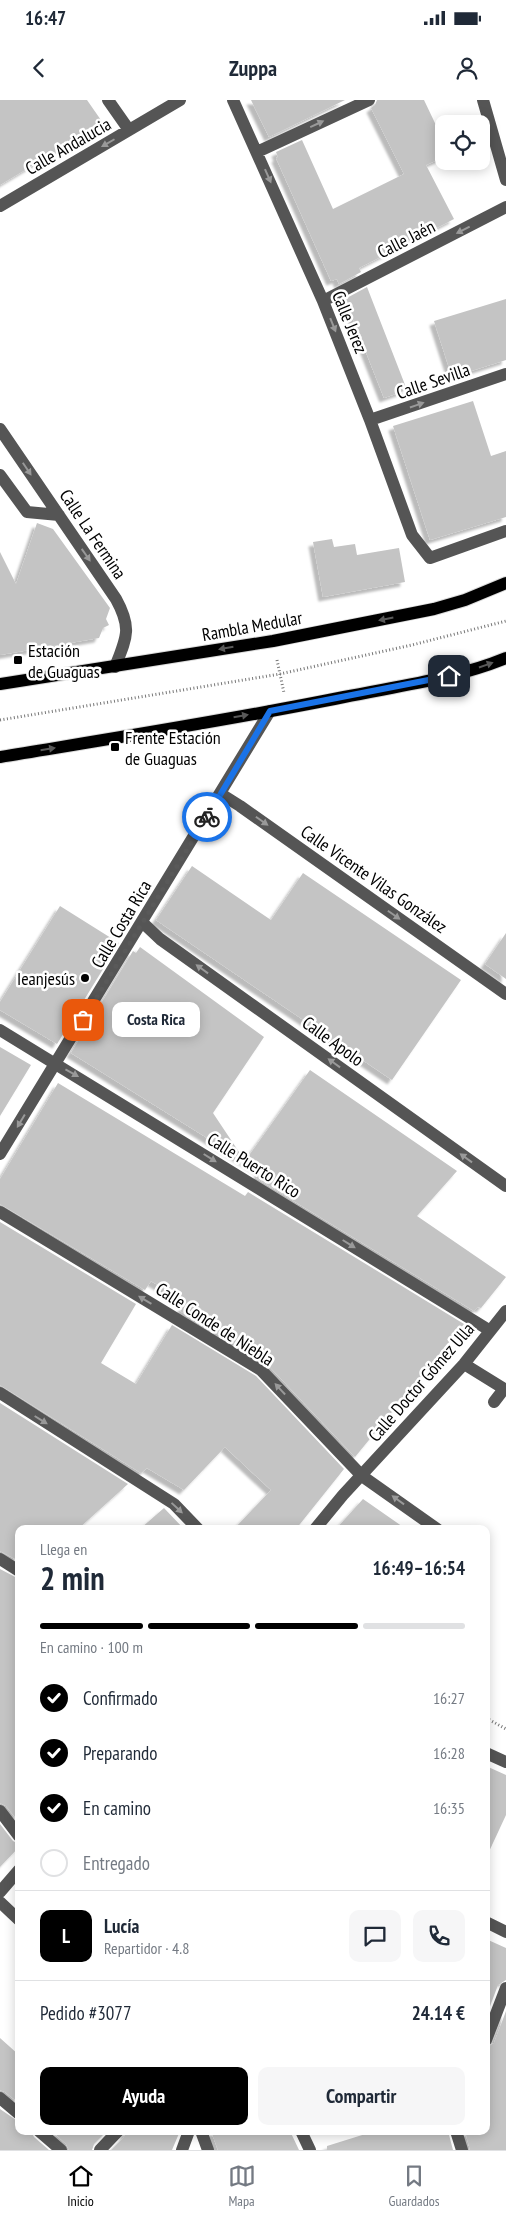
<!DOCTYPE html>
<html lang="es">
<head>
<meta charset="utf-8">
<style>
	body { margin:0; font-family:"PT Sans Narrow",sans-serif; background:#f6f6f7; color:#1f2937; height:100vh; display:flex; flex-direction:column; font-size:19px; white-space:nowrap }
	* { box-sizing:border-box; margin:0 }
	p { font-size:16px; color:#747a83 }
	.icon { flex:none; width:28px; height:28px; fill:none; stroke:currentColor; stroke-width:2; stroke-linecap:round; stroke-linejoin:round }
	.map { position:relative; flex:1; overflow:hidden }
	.details { position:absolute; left:15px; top:1425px; width:475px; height:610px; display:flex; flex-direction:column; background:#fff; border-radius:10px; box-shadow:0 2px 12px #0003 }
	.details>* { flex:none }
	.controls { position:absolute; left:435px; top:15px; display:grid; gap:10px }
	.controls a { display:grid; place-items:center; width:55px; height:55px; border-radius:10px; background:#fff; box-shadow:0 2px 12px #0003; font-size:25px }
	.pin { position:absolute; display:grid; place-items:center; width:42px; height:42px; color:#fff; margin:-21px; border-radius:10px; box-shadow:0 2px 8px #0006 }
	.courier { position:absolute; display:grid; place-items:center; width:50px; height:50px; margin:-25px; border:4px solid #1a73e8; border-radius:50%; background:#fff; color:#222; box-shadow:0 1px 6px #0007 }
	.bubble { position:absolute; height:35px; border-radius:10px; background:#fff; box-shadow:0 2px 12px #0003; font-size:16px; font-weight:700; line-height:35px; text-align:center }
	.headline em { font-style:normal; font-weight:700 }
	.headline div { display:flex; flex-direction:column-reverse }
	.headline { display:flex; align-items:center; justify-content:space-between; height:85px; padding:0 25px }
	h1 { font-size:32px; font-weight:700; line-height:38px }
	.bar { display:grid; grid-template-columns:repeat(4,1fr); gap:8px 5px; align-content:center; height:60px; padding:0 25px }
	.bar i { height:6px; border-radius:4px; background:#e0e1e3 }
	.bar .active { background:#000 }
	.bar p { grid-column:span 4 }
	.line { display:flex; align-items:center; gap:12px; padding:0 25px; border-top:1px solid #e0e1e3 }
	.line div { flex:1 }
	.round { display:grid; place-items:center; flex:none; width:52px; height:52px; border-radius:10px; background:#f6f6f7 }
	ol { padding:0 25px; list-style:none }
	li { display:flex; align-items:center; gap:15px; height:55px }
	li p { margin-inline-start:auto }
	li .icon { padding:5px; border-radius:50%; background:#000; color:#fff; stroke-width:4 }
	li:last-child { color:#747a83 }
	li i { width:28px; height:28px; border:2px solid #e0e1e3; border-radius:50% }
	.button { display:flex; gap:10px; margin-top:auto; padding:10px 25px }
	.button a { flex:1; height:58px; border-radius:10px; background:#000; color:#fff; font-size:20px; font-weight:700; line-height:58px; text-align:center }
	.button a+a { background:#f6f6f7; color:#1f2937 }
	.status { display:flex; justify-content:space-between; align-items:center; height:35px; padding:0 25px; background:#fff; direction:ltr }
	.status svg { height:14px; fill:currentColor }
	header { display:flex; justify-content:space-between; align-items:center; height:65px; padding:0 25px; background:#fff; font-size:22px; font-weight:700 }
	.menu { display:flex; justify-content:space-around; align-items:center; height:70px; border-top:1px solid #e0e1e3; background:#fff; font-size:14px; color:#747a83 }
	.menu a { display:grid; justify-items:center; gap:2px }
	.menu .active { color:#000 }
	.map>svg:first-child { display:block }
</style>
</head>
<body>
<div class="status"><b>16:47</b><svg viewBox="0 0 49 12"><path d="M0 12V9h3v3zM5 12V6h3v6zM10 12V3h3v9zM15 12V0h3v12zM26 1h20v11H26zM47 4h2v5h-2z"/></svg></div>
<header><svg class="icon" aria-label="back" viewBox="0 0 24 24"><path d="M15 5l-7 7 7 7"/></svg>Zuppa<svg class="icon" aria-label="person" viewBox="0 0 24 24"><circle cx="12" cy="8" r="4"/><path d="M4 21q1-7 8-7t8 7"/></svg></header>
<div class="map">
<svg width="506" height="2050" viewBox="0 0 506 2050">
	<defs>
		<filter id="shadow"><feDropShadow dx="-4.5" dy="4.5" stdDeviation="1" flood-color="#0004"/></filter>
	</defs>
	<rect width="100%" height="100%" fill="#fff"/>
	<path fill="#c4c4c4" filter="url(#shadow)" d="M0 0H87L103 23 0 85Z
		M251 0H345L269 37Z
		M377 0H424L444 42V57L426 65 454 119 359 168 361 172 339 184 337 179 331 181 276 58 278 57 276 52 302 40 333 109 404 74 371 8 375 5Z
		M367 187 407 290 384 298 345 199Z
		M506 199V260L452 277 434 221Z
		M473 301 491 356 506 351V417L430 440 393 326Z
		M37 423 53 429 110 508 106 519 109 525 103 528 99 538 0 555V452L16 484Z
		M332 439 334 447 355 444 357 455 399 448 405 482 323 497 313 442Z
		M192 766 271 820 303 773 461 880 392 980 156 820Z
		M60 806 119 843 57 944 0 910V902Z
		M506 833V879L485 864Z
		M140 847 264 937 213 1013 245 1061 310 970 457 1071 417 1116 506 1177 481 1208 478 1207 474 1211 256 1078 260 1071 71 953 133 851 136 853Z
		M0 947 31 965 0 1016Z
		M58 983 245 1096 248 1092 464 1224 355 1357 267 1264 180 1211 186 1202 151 1181 145 1190 0 1104V1079Z
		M0 1122 136 1204 101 1263 136 1284 172 1225 256 1276 344 1369 296 1429H234L271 1390 225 1347 184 1390 147 1368 141 1373 0 1285Z
		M0 1303 128 1384 78 1429H19V1461L0 1451Z
		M363 1399 406 1429H336Z
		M164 1408 184 1429H140Z
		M0 1469 19 1479V1722L6 1706 0 1703Z
		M486 1666 506 1675V1715L486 1758Z
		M0 1724 13 1741 19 1744V1747L0 1767Z
		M486 1839 506 1848V1880L498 1885 486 1917Z
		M506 1911V2050H470L465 2031H486V1948L494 1943Z
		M0 1938 19 1955V2003L5 1992 0 1990Z
		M0 2009 19 2022V2031H31L34 2037 49 2050H0Z
		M52 2031H107L94 2044 92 2050H69L66 2044Z
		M126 2031H180L172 2050H111L124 2037Z
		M211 2031H290L299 2050H218Z
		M375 2031H448L453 2050H327V2046Z"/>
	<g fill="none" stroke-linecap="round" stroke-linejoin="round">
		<defs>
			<path id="major" d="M0 584 273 541 434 509 465 500 506 483
				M0 657C115 638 230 620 344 597 398 586 455 579 506 558"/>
		</defs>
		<use href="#major" stroke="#dbdbdb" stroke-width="14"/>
		<path stroke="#777" stroke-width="3" stroke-dasharray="1 2.5" stroke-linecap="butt" d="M277 560 284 593
			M0 620 280 574 412 545 506 521
			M486 1618 506 1629"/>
		<path stroke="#555" stroke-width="12" d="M108 0 129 30
			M233 0 323 201 370 320 412 435 430 458 506 431
			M483 0 506 80
			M257 52 369 0
			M0 106 180 0
			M323 201 506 107
			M370 320 506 274
			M0 329 116 499C132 528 127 537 115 567
			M0 375 27 412 59 415
			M221 694 240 706 506 894
			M142 822 160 839 506 1086
			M0 930 489 1230
			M0 1054 270 611
			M0 1112 261 1270 362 1376 437 1429
			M464 1264 506 1290
			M0 1293 174 1404 198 1429
			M494 1302 504 1289
			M315 1429 343 1395 464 1264 506 1211
			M0 1459 19 1471
			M486 1653 506 1662
			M0 1711 19 1736
			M0 1792 19 1770
			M0 1802 19 1820
			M486 1822 506 1832
			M486 1940 506 1888
			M0 1998 19 2014
			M39 2031 61 2050
			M201 2031 208 2050
			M301 2031 310 2050
			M456 2031 462 2050
			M100 2050 118 2031
			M182 2050 189 2031"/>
		<use href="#major" stroke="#000" stroke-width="12"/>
	</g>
	<defs><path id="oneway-solid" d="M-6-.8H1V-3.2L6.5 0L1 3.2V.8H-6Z" transform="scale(1.25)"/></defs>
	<g fill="#999">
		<use href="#oneway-solid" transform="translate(317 24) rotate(-25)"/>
		<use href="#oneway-solid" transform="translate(108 43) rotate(150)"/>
		<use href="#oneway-solid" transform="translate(268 76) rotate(66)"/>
		<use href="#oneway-solid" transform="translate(463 130) rotate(153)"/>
		<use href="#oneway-solid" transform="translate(333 225) rotate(68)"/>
		<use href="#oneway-solid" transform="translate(417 305) rotate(-19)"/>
		<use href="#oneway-solid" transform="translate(27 369) rotate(56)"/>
		<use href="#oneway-solid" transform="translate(86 455) rotate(55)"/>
		<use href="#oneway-solid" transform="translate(262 721) rotate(35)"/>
		<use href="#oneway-solid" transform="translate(394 815) rotate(35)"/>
		<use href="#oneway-solid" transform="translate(202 869) rotate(-144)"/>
		<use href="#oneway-solid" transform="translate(334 963) rotate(-144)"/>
		<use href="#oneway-solid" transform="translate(72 973) rotate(29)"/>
		<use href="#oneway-solid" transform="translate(21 1021) rotate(121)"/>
		<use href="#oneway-solid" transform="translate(210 1058) rotate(32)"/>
		<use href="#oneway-solid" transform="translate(466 1058) rotate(-144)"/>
		<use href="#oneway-solid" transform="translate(349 1144) rotate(32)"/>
		<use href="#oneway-solid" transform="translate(145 1200) rotate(-149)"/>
		<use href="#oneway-solid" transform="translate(280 1289) rotate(-133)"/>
		<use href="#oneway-solid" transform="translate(41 1320) rotate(32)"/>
		<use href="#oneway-solid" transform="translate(398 1400) rotate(-144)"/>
		<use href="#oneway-solid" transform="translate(177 1408) rotate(43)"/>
	</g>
	<g fill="#595959">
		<use href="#oneway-solid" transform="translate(386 519) rotate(169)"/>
		<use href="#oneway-solid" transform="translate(226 548) rotate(170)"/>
		<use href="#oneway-solid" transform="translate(486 565) rotate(-19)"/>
		<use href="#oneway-solid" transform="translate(241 616) rotate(-10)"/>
		<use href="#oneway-solid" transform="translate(48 649) rotate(-9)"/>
	</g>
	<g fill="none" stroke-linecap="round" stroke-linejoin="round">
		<path stroke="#595959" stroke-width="5" stroke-dasharray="0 9" d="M83 920 207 717"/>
		<path stroke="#1a73e8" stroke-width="6" d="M207 717 270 611 449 576"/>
	</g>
	<g fill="#000" stroke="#fff" stroke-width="2">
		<rect x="13" y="555" width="10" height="10" rx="2.5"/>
		<rect x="110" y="642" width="10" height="10" rx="2.5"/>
		<circle cx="85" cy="878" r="5"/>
	</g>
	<g text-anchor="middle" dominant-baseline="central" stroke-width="5" stroke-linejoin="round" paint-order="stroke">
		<g font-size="18" fill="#000" stroke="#fff">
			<text transform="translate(68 46) rotate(-30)">Calle Andalucia</text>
			<text transform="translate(406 139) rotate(-27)">Calle Jaén</text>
			<text transform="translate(350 222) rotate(68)">Calle Jerez</text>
			<text transform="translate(433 281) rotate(-19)">Calle Sevilla</text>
			<text transform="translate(93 434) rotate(56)">Calle La Fermina</text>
			<text transform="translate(252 526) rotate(-10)">Rambla Medular</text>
			<text transform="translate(374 779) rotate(35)">Calle Vicente Vilas González</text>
			<text transform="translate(121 824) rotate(-59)">Calle Costa Rica</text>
			<text transform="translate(333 941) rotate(36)">Calle Apolo</text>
			<text transform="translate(254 1065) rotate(32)">Calle Puerto Rico</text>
			<text transform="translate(215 1224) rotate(33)">Calle Conde de Niebla</text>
			<text transform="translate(421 1282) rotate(-49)">Calle Doctor Gómez Ulla</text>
		</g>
		<g font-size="18" fill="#000" stroke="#fff" text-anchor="start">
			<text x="28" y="550">Estación<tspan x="28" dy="21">de Guaguas</tspan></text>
			<text x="125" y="637">Frente Estación<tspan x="125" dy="21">de Guaguas</tspan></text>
			<text x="75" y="878" text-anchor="end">Ieanjesús</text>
		</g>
	</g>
</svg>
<div class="controls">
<a><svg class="icon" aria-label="locate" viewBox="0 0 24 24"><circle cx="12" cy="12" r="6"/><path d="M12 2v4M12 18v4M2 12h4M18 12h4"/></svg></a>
</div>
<div class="pin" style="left:83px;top:920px;background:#ea580c"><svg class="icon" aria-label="bag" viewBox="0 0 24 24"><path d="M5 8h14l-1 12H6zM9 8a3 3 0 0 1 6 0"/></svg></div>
<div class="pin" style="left:449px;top:576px;background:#1f2937"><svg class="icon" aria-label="home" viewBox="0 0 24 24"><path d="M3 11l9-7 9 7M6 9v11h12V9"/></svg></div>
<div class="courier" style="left:207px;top:717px"><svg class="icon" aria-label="bike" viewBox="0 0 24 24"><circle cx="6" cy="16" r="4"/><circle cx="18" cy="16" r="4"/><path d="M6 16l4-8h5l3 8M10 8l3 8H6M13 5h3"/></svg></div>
<div class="bubble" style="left:112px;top:902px;width:88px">Costa Rica</div>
<section class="details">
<div class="headline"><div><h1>2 min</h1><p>Llega en</p></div><em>16:49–16:54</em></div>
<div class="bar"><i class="active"></i><i class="active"></i><i class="active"></i><i></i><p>En camino · 100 m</p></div>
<ol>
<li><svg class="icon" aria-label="check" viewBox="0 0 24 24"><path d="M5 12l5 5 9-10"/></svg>Confirmado<p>16:27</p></li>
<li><svg class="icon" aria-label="check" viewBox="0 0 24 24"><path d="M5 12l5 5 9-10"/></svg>Preparando<p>16:28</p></li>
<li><svg class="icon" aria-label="check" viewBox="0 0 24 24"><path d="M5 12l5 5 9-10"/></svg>En camino<p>16:35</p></li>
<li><i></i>Entregado</li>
</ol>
<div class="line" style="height:90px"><b class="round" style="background:#000;color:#fff">L</b><div><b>Lucía</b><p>Repartidor · 4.8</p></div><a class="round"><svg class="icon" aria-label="chat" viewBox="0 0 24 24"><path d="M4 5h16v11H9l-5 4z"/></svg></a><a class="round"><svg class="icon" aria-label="phone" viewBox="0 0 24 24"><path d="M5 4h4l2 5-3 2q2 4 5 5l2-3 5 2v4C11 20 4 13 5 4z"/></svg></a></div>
<div class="line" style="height:65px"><div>Pedido #3077</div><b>24.14 €</b></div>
<div class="button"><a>Ayuda</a><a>Compartir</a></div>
</section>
</div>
<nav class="menu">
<a class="active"><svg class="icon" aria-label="home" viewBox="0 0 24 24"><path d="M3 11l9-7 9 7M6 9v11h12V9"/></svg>Inicio</a>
<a><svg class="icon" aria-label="map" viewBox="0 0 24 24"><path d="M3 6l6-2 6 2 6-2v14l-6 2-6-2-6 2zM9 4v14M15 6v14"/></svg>Mapa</a>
<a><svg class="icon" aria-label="saved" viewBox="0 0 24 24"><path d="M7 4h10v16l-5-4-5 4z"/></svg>Guardados</a>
</nav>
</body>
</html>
